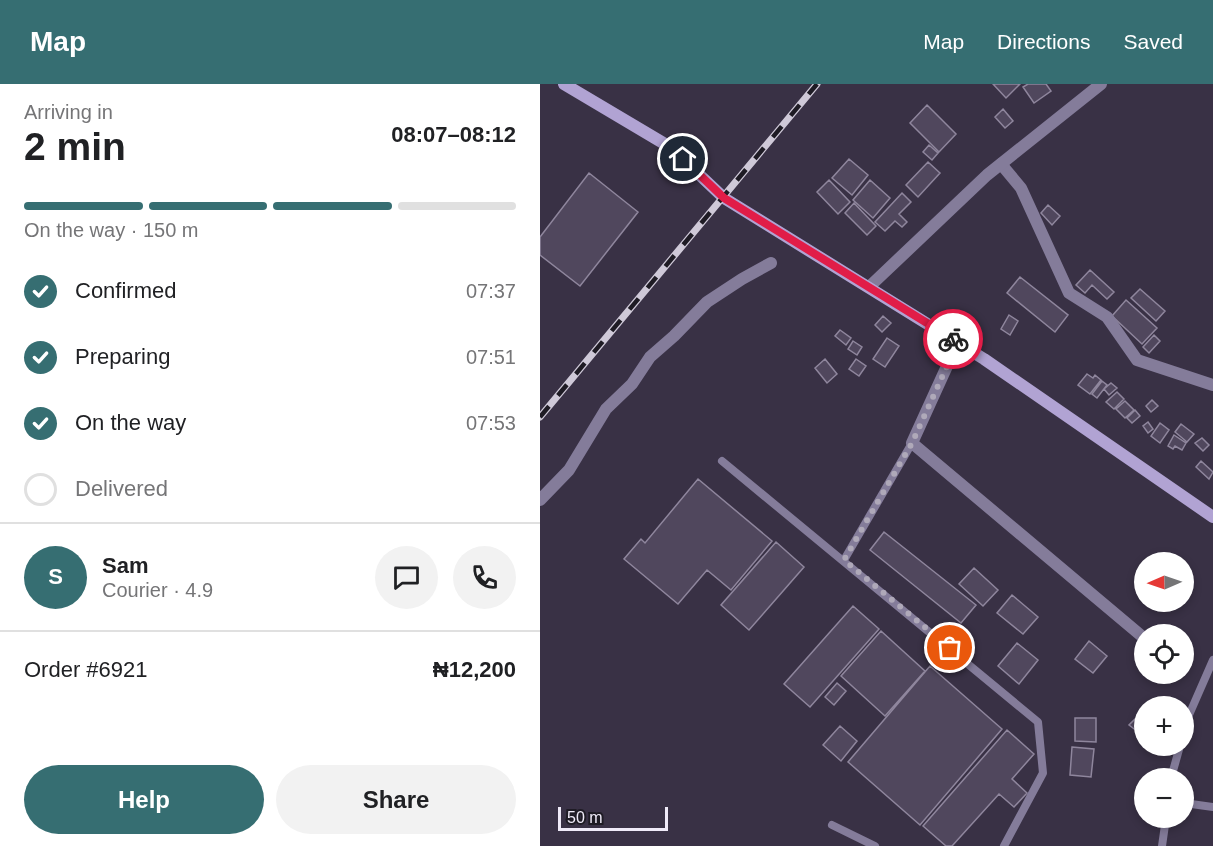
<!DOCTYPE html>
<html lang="en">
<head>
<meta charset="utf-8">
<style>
	body { margin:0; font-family:Helvetica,sans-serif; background:#f2f2f2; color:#202124; height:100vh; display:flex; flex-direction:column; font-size:22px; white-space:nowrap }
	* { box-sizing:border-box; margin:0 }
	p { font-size:20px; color:#757577 }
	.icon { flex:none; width:33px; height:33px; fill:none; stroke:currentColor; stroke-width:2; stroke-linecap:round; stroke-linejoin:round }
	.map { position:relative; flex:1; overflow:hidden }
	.side { display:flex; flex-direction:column; background:#fff; width:540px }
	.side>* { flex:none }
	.needle { width:39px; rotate:268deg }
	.controls { position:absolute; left:594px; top:468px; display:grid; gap:12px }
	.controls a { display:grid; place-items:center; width:60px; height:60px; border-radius:50%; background:#fff; box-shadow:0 3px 9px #0003; font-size:30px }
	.scale { position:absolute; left:18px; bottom:15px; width:110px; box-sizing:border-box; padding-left:6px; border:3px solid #efeaf8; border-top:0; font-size:16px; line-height:21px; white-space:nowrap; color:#efeaf8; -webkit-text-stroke:4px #1e1b24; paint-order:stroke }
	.pin { position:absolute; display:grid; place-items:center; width:51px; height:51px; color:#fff; margin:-26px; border:3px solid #fff; border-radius:50%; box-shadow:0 2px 6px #0007 }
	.courier { position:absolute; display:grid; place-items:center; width:60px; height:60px; margin:-30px; border:4px solid #e11d48; border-radius:50%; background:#fff; color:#222; box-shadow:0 2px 8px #0007 }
	.headline em { font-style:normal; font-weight:700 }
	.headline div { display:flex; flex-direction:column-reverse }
	.headline { display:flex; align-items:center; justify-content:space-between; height:102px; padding:0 24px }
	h1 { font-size:39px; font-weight:700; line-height:45px }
	.bar { display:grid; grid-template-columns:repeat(4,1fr); gap:9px 6px; align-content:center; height:72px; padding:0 24px }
	.bar i { height:8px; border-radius:4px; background:#e0e0e0 }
	.bar .on { background:#366e72 }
	.bar p { grid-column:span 4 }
	.line { display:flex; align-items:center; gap:15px; padding:0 24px; border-top:2px solid #e0e0e0 }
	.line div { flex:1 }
	.round { display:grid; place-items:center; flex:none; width:63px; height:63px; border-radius:32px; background:#f2f2f2 }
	ol { padding:0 24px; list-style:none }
	li { display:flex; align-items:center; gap:18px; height:66px }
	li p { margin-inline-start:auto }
	li .icon { padding:6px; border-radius:50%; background:#366e72; color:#fff; stroke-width:4 }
	li:last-child { color:#757577 }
	li i { width:33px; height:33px; border:3px solid #e0e0e0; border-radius:50% }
	.button { display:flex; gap:12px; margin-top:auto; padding:12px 24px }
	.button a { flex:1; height:69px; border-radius:36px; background:#366e72; color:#fff; font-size:24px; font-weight:700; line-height:69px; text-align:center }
	.button a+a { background:#f2f2f2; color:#202124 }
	header { display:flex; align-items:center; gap:36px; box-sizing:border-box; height:84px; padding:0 30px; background:#366e72; color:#fff }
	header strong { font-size:28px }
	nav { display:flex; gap:33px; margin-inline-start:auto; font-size:21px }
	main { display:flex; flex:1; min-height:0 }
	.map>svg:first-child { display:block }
</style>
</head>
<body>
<header>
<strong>Map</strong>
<nav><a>Map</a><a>Directions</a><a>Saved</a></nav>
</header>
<main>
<section class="side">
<div class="headline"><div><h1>2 min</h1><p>Arriving in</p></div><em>08:07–08:12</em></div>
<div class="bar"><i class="on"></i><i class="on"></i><i class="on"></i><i></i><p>On the way · 150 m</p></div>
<ol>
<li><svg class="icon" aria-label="check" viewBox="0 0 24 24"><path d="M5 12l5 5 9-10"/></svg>Confirmed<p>07:37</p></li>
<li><svg class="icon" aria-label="check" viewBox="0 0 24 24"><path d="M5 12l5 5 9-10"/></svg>Preparing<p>07:51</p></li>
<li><svg class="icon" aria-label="check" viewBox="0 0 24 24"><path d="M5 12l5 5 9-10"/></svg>On the way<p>07:53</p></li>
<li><i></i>Delivered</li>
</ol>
<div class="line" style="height:108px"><b class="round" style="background:#366e72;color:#fff">S</b><div><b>Sam</b><p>Courier · 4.9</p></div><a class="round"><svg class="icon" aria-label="chat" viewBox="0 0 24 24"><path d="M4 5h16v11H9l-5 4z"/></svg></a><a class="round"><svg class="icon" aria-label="phone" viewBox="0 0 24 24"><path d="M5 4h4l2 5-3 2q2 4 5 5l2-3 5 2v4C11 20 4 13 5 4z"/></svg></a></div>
<div class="line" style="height:78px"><div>Order #6921</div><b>₦12,200</b></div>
<div class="button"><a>Help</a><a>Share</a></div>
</section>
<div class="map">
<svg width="673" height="762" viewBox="0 0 673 762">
	<rect width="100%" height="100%" fill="#393145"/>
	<path fill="#50475d" stroke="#8f869d" stroke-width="1.5" d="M453 0H480L466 14Z
		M488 0H506L511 7 494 19 483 3Z
		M387 21 416 50 399 68 370 39Z
		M463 25 473 37 465 44 455 33Z
		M389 61 398 69 392 76 383 68Z
		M309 75 328 91 312 111 292 94Z
		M388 78 400 89 378 113 366 101Z
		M49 89 98 128 40 202 0 171V153Z
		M289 96 310 118 298 130 277 108Z
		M330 96 350 114 333 134 313 116Z
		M362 109 371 118 359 130 367 138 362 143 355 137 345 147 335 138Z
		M314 119 336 142 327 151 305 129Z
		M508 121 520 132 512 141 501 129Z
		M550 186 574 208 567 215 552 201 545 209 536 201Z
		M480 193 528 231 515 248 467 209Z
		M600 205 625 227 616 237 591 214Z
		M586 216 617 244 602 260 572 232Z
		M469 231 478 237 470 251 461 245Z
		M343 232 351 239 342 248 335 241Z
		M300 246 311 254 306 261 295 252Z
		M614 251 620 257 609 269 603 263Z
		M347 254 359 262 345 283 333 275Z
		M313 257 322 263 317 271 308 265Z
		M285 275 297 290 287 299 275 284Z
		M316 275 326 282 319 292 309 285Z
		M547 290 553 294 555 291 561 296 550 310 538 301Z
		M562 297 567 301 557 314 552 310Z
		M571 299 577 304 569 311 564 305Z
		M577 308 584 315 574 325 566 318Z
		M612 316 618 322 611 328 606 322Z
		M585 317 594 326 585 334 576 325Z
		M595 326 600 332 592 339 587 334Z
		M608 338 613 345 608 349 603 342Z
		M620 339 629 346 620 359 611 352Z
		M641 340 654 350 647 358 635 348Z
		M634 351 646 359 642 366 635 362 633 365 628 362Z
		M662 354 669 361 663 367 655 359Z
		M661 377 673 388 669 395 656 383Z
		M158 395 232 457 191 506 167 486 138 520 84 475 101 455 105 459Z
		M344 448 436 521 421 539 330 466Z
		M236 458 264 483 209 546 181 521Z
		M434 484 458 506 443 522 419 500Z
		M472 511 498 533 483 550 457 529Z
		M313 522 339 545 270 623 244 600Z
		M341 547 385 587 345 632 301 592Z
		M549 557 567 572 553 589 535 575Z
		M477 559 498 576 479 600 458 582Z
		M390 582 462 645 380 741 308 678Z
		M297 599 306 607 294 621 285 613Z
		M535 634H556V658L535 657Z
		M595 635 604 642 602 651 589 641Z
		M300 642 317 657 301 677 283 661Z
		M467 646 494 670 472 695 487 709 474 723 459 710 412 762H406L383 742Z
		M532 663 554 665 551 693 530 691Z"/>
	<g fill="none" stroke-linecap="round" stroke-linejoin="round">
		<path stroke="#847c9a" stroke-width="8" d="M182 377 498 638 503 689 464 762
			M304 476 372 359
			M644 651 649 631 673 576
			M631 694 640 662
			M644 719 673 723
			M292 741 335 762
			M622 762 626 734"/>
		<path stroke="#847c9a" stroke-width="12" d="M461 80 481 104 529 209 567 233 597 276 673 301
			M418 258 372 359 604 554
			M0 416 29 386 66 325 92 300 110 273 134 252 167 218 202 195 231 179"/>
		<path stroke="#847c9a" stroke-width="12" d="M329 203 447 91 561 0"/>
		<path stroke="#b1a3d3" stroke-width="12" d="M24 0 130 63 184 114 444 275 673 433"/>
		<defs>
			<path id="rail" d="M0 333 277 0"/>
		</defs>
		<use href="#rail" stroke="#cfc9d8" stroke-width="7"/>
		<use href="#rail" stroke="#1e1b24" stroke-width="4.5" stroke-dasharray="14" stroke-linecap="butt"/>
	</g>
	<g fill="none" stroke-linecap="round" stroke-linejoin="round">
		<path stroke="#afa9b9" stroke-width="6" stroke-dasharray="0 10.8" d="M410 564 304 476 372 359 418 258 413 255"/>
		<path stroke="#e11d48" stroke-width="8" d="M143 75 184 114 413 255"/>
	</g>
</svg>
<div class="controls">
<a><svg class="needle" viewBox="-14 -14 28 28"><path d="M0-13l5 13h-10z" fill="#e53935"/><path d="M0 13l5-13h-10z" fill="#757577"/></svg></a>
<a><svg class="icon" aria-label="locate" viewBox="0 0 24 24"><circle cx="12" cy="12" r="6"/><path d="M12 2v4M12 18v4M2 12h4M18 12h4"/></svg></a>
<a>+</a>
<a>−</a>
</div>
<div class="scale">50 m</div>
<div class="pin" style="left:410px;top:564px;background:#ea580c"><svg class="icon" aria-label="bag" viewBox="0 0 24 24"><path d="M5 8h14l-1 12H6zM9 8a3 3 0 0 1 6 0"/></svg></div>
<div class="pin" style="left:143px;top:75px;background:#1f2937"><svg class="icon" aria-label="home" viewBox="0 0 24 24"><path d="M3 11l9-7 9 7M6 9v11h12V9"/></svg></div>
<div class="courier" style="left:413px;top:255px"><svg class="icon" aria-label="bike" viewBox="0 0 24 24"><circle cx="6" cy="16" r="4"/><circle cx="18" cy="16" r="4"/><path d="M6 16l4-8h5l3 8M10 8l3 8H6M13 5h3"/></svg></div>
</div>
</main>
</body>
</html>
